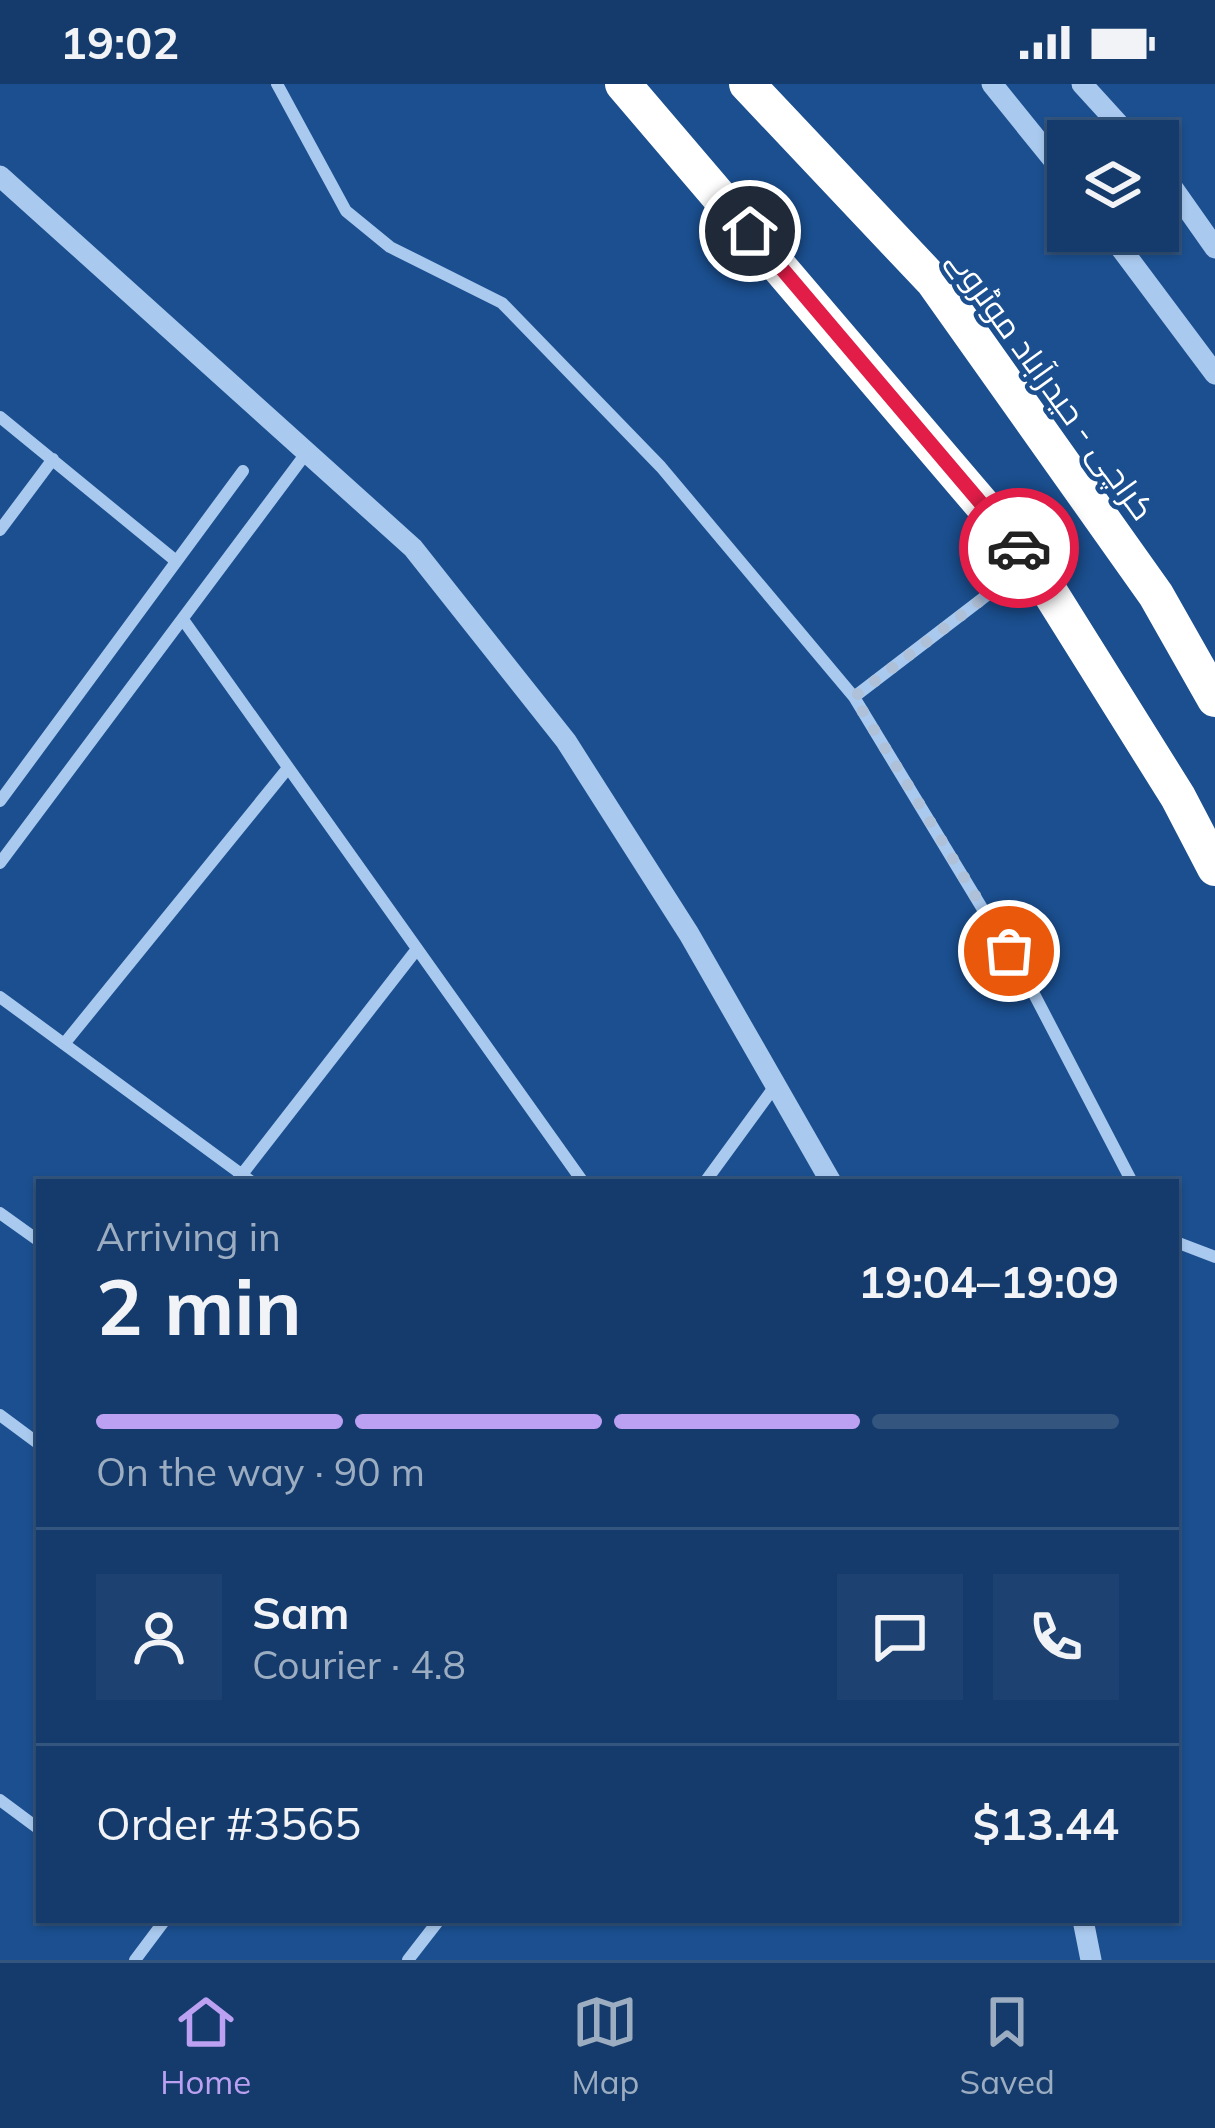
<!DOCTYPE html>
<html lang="en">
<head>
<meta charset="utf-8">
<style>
	body { margin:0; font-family:Mulish,Cairo,sans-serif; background:#1d4271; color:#f1f3f6; height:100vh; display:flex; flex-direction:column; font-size:45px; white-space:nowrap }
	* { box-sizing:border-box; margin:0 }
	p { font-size:39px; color:#9dadc1 }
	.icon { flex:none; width:66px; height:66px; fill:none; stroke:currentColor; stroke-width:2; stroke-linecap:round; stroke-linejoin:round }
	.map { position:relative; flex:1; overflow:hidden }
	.panel { position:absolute; left:36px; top:1095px; width:1143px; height:744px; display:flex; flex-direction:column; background:#143b6b; border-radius:0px; box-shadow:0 3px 9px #0004,0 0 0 3px #33557e }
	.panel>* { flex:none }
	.buttons { position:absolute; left:1047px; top:36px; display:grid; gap:24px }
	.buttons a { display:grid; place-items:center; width:132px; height:132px; border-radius:0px; background:#143b6b; box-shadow:0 3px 9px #0004,0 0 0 3px #33557e; font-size:60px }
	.pin { position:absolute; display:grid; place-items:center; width:102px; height:102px; color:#fff; margin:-51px; border:6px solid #fff; border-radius:50%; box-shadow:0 3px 12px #0007 }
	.courier { position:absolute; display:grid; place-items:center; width:120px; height:120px; margin:-60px; border:9px solid #e11d48; border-radius:50%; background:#fff; color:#222; box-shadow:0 3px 15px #0007 }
	.overview em { font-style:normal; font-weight:700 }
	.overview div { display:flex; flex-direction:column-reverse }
	.overview { display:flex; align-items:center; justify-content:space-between; height:204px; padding:0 60px }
	h1 { font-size:78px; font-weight:700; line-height:90px }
	.bar { display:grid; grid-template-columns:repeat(4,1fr); gap:18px 12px; align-content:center; height:144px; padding:0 60px }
	.bar i { height:15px; border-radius:9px; background:#33557e }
	.bar .on { background:#bca0f2 }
	.bar p { grid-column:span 4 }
	.line { display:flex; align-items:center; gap:30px; padding:0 60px; border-top:3px solid #33557e }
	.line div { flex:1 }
	.round { display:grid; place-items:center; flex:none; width:126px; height:126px; border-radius:0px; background:#1d4271 }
	.status { display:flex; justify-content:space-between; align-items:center; height:84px; padding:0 60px; background:#143b6b; direction:ltr }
	.status svg { height:33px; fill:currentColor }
	.tab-bar { display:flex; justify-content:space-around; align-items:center; height:168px; border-top:3px solid #33557e; background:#143b6b; font-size:33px; color:#9dadc1 }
	.tab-bar a { display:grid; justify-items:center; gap:6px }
	.tab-bar .on { color:#bca0f2 }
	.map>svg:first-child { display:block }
</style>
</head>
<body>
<div class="status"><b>19:02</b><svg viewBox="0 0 49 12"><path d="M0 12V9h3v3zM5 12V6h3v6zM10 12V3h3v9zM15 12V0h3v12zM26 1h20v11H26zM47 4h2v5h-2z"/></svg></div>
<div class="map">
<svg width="1215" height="1876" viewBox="0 0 1215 1876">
	<rect width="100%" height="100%" fill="#1b4f8f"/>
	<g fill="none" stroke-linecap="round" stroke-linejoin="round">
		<path stroke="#a9c9ee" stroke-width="12" d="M277 0 346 127 390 163 502 219 661 383 854 613 1033 908 1132 1098
			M0 333 176 477
			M0 446 53 375
			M184 537 583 1098
			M854 613 1025 482
			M0 717 243 387
			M0 779 307 368
			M0 913 252 1098
			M64 960 288 684
			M236 1098 417 865
			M705 1098 775 1002
			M0 1129 39 1157
			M1176 1158 1215 1173
			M0 1331 39 1360
			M0 1716 39 1745
			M135 1876 165 1836
			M408 1876 439 1836"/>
		<path stroke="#a9c9ee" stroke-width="21" d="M992 0 1068 94
			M1082 0 1134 57
			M1158 83 1215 164
			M0 92 413 464 566 657 689 850 831 1098
			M1108 147 1215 290
			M1083 1836 1091 1876"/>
		<path stroke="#fff" stroke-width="36" d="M623 0 1031 478 1178 713 1215 784
			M747 0 934 198 1156 511 1215 615"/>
	</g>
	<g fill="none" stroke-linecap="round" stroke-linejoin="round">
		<path stroke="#afc1d8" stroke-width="12" stroke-dasharray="0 21.6" d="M1009 867 854 613 1031 478 1019 464"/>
		<path stroke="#e11d48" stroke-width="15" d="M750 147 1019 464"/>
	</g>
	<g text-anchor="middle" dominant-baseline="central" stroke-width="9" stroke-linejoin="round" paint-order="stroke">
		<g font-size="33" fill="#fff" stroke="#1b4f8f">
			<text transform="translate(1052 300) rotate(54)">کراچی - حیدرآباد موٹروے</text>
		</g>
	</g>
</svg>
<div class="buttons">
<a><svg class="icon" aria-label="layers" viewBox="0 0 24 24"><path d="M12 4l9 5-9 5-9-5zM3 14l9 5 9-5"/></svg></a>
</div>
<div class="pin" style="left:1009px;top:867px;background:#ea580c"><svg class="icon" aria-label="bag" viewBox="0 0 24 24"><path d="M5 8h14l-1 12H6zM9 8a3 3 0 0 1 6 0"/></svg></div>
<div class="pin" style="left:750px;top:147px;background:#1f2937"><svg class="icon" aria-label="home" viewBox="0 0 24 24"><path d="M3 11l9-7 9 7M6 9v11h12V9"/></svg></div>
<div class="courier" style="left:1019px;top:464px"><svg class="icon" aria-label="car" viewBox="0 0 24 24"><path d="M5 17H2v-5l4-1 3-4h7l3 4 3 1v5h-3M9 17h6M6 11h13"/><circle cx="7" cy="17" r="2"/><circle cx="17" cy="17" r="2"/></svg></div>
<section class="panel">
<div class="overview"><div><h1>2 min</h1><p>Arriving in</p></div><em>19:04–19:09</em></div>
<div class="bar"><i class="on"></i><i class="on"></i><i class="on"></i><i></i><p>On the way · 90 m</p></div>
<div class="line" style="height:216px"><a class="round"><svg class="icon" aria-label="person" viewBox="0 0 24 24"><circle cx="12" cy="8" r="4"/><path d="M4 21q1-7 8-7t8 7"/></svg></a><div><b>Sam</b><p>Courier · 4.8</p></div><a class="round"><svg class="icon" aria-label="chat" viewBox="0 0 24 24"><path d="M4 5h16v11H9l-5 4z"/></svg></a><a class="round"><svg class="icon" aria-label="phone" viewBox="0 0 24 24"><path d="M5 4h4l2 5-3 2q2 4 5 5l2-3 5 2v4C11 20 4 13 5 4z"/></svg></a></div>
<div class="line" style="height:156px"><div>Order #3565</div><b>$13.44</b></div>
</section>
</div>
<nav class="tab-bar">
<a class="on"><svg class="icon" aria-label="home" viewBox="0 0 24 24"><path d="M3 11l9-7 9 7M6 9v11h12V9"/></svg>Home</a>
<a><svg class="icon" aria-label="map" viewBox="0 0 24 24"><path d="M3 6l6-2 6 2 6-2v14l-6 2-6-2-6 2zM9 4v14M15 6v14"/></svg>Map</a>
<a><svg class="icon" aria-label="saved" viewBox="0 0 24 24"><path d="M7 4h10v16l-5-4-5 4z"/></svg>Saved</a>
</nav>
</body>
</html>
